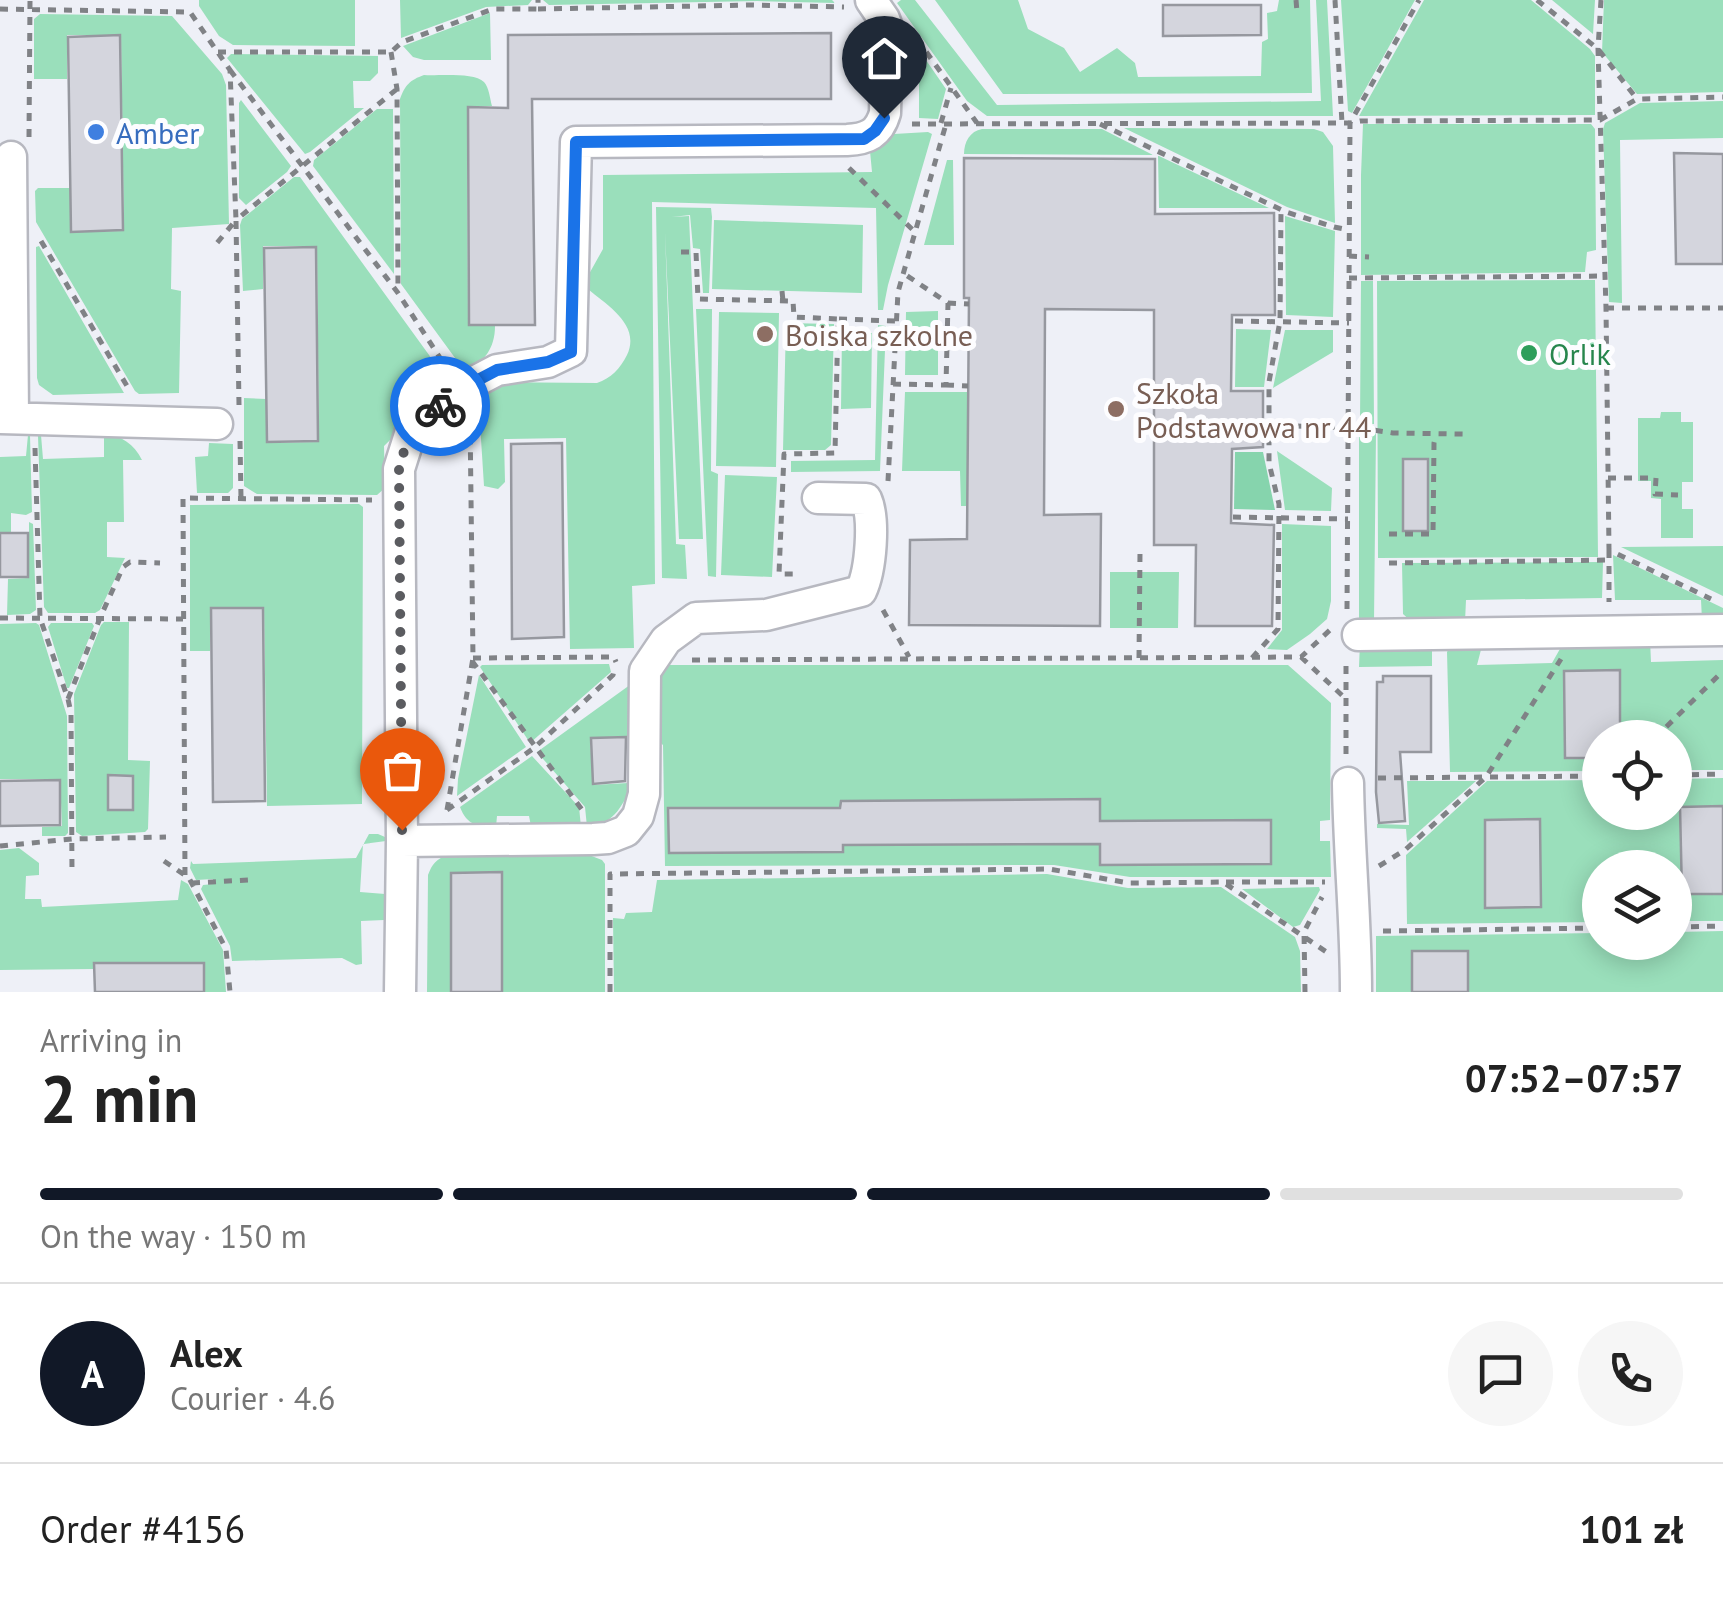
<!DOCTYPE html>
<html lang="en">
<head>
<meta charset="utf-8">
<style>
	body { margin:0; font-family:"PT Sans",sans-serif; background:#f6f6f6; color:#222; height:100vh; display:flex; flex-direction:column; font-size:38px; white-space:nowrap }
	* { box-sizing:border-box; margin:0 }
	p { font-size:32px; color:#767676 }
	.icon { flex:none; width:55px; height:55px; fill:none; stroke:currentColor; stroke-width:2; stroke-linecap:round; stroke-linejoin:round }
	.map { position:relative; height:992px; overflow:hidden }
	.panel { display:flex; flex-direction:column; background:#fff; flex:1 }
	.panel>* { flex:none }
	.buttons { position:absolute; left:1582px; top:720px; display:grid; gap:20px }
	.buttons a { display:grid; place-items:center; width:110px; height:110px; border-radius:50%; background:#fff; box-shadow:0 5px 25px #0003; font-size:50px }
	.pin { position:absolute; display:grid; place-items:center; width:85px; height:85px; color:#fff; margin:-102px -42px; border-radius:50% 50% 50% 0; rotate:-45deg; box-shadow:0 0 10px #0007 }
	.pin .icon { rotate:45deg }
	.courier { position:absolute; display:grid; place-items:center; width:100px; height:100px; margin:-50px; border:8px solid #1a73e8; border-radius:50%; background:#fff; color:#222; box-shadow:0 2px 12px #0007 }
	.overview em { font-style:normal; font-weight:700 }
	.overview div { display:flex; flex-direction:column-reverse }
	.overview { display:flex; align-items:center; justify-content:space-between; height:170px; padding:0 40px }
	h1 { font-size:65px; font-weight:700; line-height:75px }
	.bar { display:grid; grid-template-columns:repeat(4,1fr); gap:15px 10px; align-content:center; height:120px; padding:0 40px }
	.bar i { height:12px; border-radius:8px; background:#e0e0e0 }
	.bar .active { background:#111827 }
	.bar p { grid-column:span 4 }
	.line { display:flex; align-items:center; gap:25px; padding:0 40px; border-top:2px solid #e0e0e0 }
	.line div { flex:1 }
	.round { display:grid; place-items:center; flex:none; width:105px; height:105px; border-radius:52px; background:#f6f6f6 }
	.map>svg:first-child { display:block }
</style>
</head>
<body>
<div class="map">
<svg width="1723" height="992" viewBox="0 0 1723 992">
	<rect width="100%" height="100%" fill="#eef0f7"/>
	<path fill="#9adfbb" fill-rule="evenodd" d="M199 0H355V46L233 45 219 36 199 6Z
		M400 0H532L528 5 486 7 401 38Z
		M543 0H832L835 3 757 1 549 5Z
		M901 0H915L997 105 1321 101 1316 0H1327L1333 116H987L967 101 897 3Z
		M935 0H1018L1028 29 1064 48 1080 72 1117 48 1135 63 1138 77 1261 76 1262 42 1268 39 1267 13 1277 11 1279 0H1310L1312 93 1003 94Z
		M1341 0H1415L1352 113 1348 111Z
		M1424 0H1531L1590 49 1595 56V115L1359 116Z
		M1552 0H1595L1593 34Z
		M1604 0H1723V92L1637 94 1602 52Z
		M490 13 491 60H424L413 57 403 46Z
		M40 14 172 16 222 74 226 85 229 224 172 228 171 289 181 291 179 393 139 394 135 391 36 222 35 191 38 188H70V232L124 231 121 35H67V79H34V19Z
		M919 50 946 89 938 119 919 118Z
		M231 54 378 56V73L370 81H353L354 108H364L310 152 305 154 227 58Z
		M424 75C438 76 474 72 484 82 489 87 490 99 492 106L467 107 468 325 495 326C495 349 484 361 466 373L401 284 400 99C405 85 410 80 424 75Z
		M241 100 291 166 287 172 246 205 239 198V103Z
		M1723 101V138L1620 140 1622 303 1609 302 1603 129 1605 123 1640 103Z
		M377 109H393L394 274 313 166 314 160Z
		M1363 124H1591L1595 129 1596 250 1587 252 1585 272 1361 275V175Z
		M1124 128 1314 129 1323 132 1333 146 1335 223 1287 207Z
		M982 129H1102L1153 155 964 154C964 142 970 131 982 129Z
		M928 132 932 134 888 285 883 310H878L876 208 652 202 655 584 632 586 634 648 570 649 566 438 504 439 505 482 498 489 484 486 478 392 493 382 597 383C611 378 620 369 627 355 641 325 608 306 588 289L589 274 603 249V175L872 172 870 151 894 134Z
		M1158 156H1159L1269 208H1159Z
		M947 160H953L954 245H924Z
		M294 177H300L445 377 442 389 384 446 385 488 377 495 257 494 244 486V398L266 399 268 443 319 442 317 246H263V289L243 291 240 225 242 219Z
		M656 207 711 208 712 217 709 293H703L700 249 693 248 690 215 672 217 689 216 703 539H679L665 232 676 544 685 545 687 579 662 578Z
		M1285 216 1335 231 1333 317 1286 315Z
		M714 220 863 225 862 293 712 289Z
		M39 246 124 393 53 395 39 385 37 378 36 247Z
		M1595 280 1598 557 1378 558 1377 281Z
		M1361 281H1373L1374 424H1360Z
		M696 309H712L711 471 718 474 716 577 708 576Z
		M938 311V375H905L906 312Z
		M719 312 779 313 776 467 716 466Z
		M786 323 834 324 831 445 825 450H783Z
		M878 325 886 326 880 471 791 472V461L875 460Z
		M1236 329 1271 330 1264 387H1235Z
		M1285 330H1333V352L1273 388Z
		M842 332 872 333 871 408 841 409Z
		M905 392H968L967 506H961L960 471H902Z
		M456 406 462 445 440 446 432 442V421Z
		M1661 412H1681V422H1693V482H1682V509H1693V538H1661V499L1651 498V481H1638V418H1660Z
		M1376 432 1374 622H1359V433Z
		M104 434C121 435 134 444 142 460H123L124 522H107V557L125 558 100 610 95 613H48L44 607 38 436 41 435 43 459 104 457Z
		M28 435H30L32 512 26 515 11 513V532H0V457L26 456Z
		M209 443 233 444V488L228 493H197L195 457 208 456Z
		M1277 451 1332 488 1331 511 1285 510Z
		M725 475 777 477 772 577 721 575Z
		M359 504 363 507 362 804 267 806 264 607H210V651H190V505Z
		M29 522 33 524 36 610 30 614 7 615 8 579 29 578Z
		M1282 524 1331 526V601L1327 619 1310 634 1287 650 1267 649 1282 630Z
		M1723 546V596L1621 547Z
		M1613 555 1723 608V620H1702L1701 600H1615Z
		M1603 562 1602 598 1466 600 1465 622 1413 623 1403 614 1402 563Z
		M1110 572H1179L1178 628H1110Z
		M104 622H129L128 760 150 761 148 829 145 832 82 836 76 832 74 694 101 625ZM108 776H133V810H108Z
		M36 623 39 625 67 716 68 833 65 836H42V827L62 826 60 779H0V624Z
		M51 623H92L94 626 69 688H67L48 627Z
		M1565 640H1650L1651 662 1723 660V770H1675V738H1600V771L1450 772 1447 652 1453 642H1483L1477 665 1552 663Z
		M1360 642H1432V666L1359 667Z
		M609 664 611 672 530 743 480 667 482 665Z
		M663 665H1288L1331 703 1330 820 1320 821V841H1330L1331 877H1130L1054 865 665 866 663 745 653 736 654 692Z
		M479 675 526 747 457 796 458 779Z
		M634 682 635 735 627 742 626 736 590 738 593 785 628 783 631 786C622 808 612 825 587 827L585 807 537 752Z
		M532 756 579 807 581 827 531 826 529 816H497L496 827C478 826 467 826 460 807Z
		M1723 778V921H1675V868H1600V922L1407 924 1406 855 1487 781 1600 780V812H1675V779Z
		M1407 781H1476L1407 842 1406 829 1377 828V824L1409 825Z
		M369 834H378L385 837 386 841 363 844 360 892 385 894 384 920 361 921 362 964 356 965 342 958 232 961 230 946 201 889 203 885 213 884V879L196 880 190 868 191 861 193 864 356 858Z
		M19 848 39 863V875L26 876 25 899H41L42 907 178 900 181 880 188 884 223 950 226 992H205L204 962H94V969L0 970V850Z
		M448 855H589L602 860 605 864V992H427L428 875C432 864 436 859 448 855Z
		M1047 874 1128 888 1221 887 1295 937 1300 951 1301 992H614L613 918 624 919 626 913 652 912 657 880Z
		M1319 887 1320 890 1300 925 1293 927 1242 889Z
		M1723 931V992H1376V936L1600 933V942H1675V932Z"/>
	<path fill="#86d4ad" d="M1235 452H1263L1275 510 1234 509Z"/>
	<path fill="#d4d5dd" stroke="#96989f" stroke-width="2.5" d="M1163 5H1261V35L1163 36Z
		M831 33V99H532L535 325H469L468 107 508 108V35Z
		M120 35 123 230 71 232 68 37Z
		M1674 153 1723 154V264H1676Z
		M964 158 1155 159V214L1274 213 1275 315H1232L1231 391H1263V447L1232 449 1231 523 1274 525 1272 626H1195L1196 545H1154V310L1045 309 1044 515 1101 514 1100 626 909 625 910 540 967 539 969 298H964Z
		M316 247 318 441 267 442 264 248Z
		M562 443 564 637 512 639 511 444Z
		M1403 459H1428V531H1403Z
		M0 533H28V577H0Z
		M211 608H263L265 801 213 802Z
		M1620 670V738H1600V758H1565L1564 671Z
		M1383 676H1431V752H1400L1405 821 1379 823 1376 792 1377 682H1383Z
		M626 737 625 781 593 784 591 738Z
		M108 775 133 776V810H108Z
		M60 780V825L0 826V781Z
		M1100 799V821L1271 820V864L1100 865V844L843 845V852L669 853 668 808H840L841 801Z
		M1723 806V894H1682L1680 807Z
		M1540 819 1541 907 1485 908V820Z
		M502 872V992H451V873Z
		M1412 951H1468V992H1412Z
		M94 963H204V992H95Z"/>
	<g fill="none" stroke-linecap="round" stroke-linejoin="round">
		<defs>
			<path id="minor" d="M11 157 13 418
				M0 418 217 424
				M1358 635 1723 630
				M1348 783C1349 853 1356 922 1356 992
				M402 841 593 839 608 838 626 831 638 816 644 794 645 671 666 640 696 618 766 615 861 591C871 570 875 519 866 499L818 498
				M400 992 402 841 399 469 411 431 457 391 497 370 548 362 571 351 576 142 847 140C867 139 879 134 885 113L887 27 884 19 871 0"/>
		</defs>
		<use href="#minor" stroke="#b7b8c0" stroke-width="35"/>
		<path stroke="#808286" stroke-width="5" stroke-dasharray="8 8" stroke-linecap="butt" d="M1296 0 1297 12
			M1335 0 1342 123
			M1537 0 1598 49 1637 99
			M1601 0 1598 49 1606 308 1609 550 1711 599
			M0 9 190 12 230 70 236 220 217 243
			M538 9 752 5 844 7
			M917 39 977 123
			M218 52H391L402 42 493 9H538V0
			M391 52 397 89 398 290
			M230 70 398 293 444 364
			M941 123 951 88
			M912 124 1350 123 1360 121 1600 120 1637 99 1723 97
			M1100 124 1286 212 1334 227 1349 230
			M29 137 30 0
			M849 168 915 232
			M41 241 130 391
			M681 252H696L698 299 793 301 794 317 838 319 835 453 784 454 779 574H799
			M1349 256 1369 257
			M1349 278 1605 276
			M782 291 783 301
			M948 303 969 304
			M1606 308H1723
			M839 319 895 321
			M1235 321 1349 323
			M893 384 946 385 948 303 903 273
			M946 385 968 386
			M239 405 236 220 397 89
			M1263 425 1360 428 1393 433 1463 434
			M240 441 241 498
			M35 448 40 618 68 699 71 713 72 873
			M1608 478H1656L1655 494 1678 495
			M888 481 898 292 946 124
			M1233 517 1348 519
			M1389 534H1433L1434 443 1436 435
			M1609 550V602
			M1389 563 1609 560
			M1347 609 1350 123 1419 0
			M883 610 909 657
			M0 618 183 619
			M1301 657 1346 699
			M473 658 614 657 616 662
			M1139 658 1140 552
			M1252 658 1278 629 1279 504 1269 463V382L1280 321 1281 210
			M692 660 1301 657 1330 630
			M472 661 583 811
			M68 699 100 618 123 567 130 562 160 563
			M1655 738 1723 671
			M1346 754V660
			M1675 775 1723 774
			M1378 778 1600 776
			M447 810 473 658 470 418
			M447 810 534 748 613 675 614 670
			M0 846 72 839 166 837
			M164 861 189 878 226 949 230 992
			M1379 866 1405 850 1486 777 1561 659
			M185 875 183 498 372 500
			M1226 882H1325
			M192 883 248 880
			M1675 927 1723 926
			M1383 931 1600 928
			M610 992V874L1049 869 1129 883 1223 882 1328 953
			M1305 992 1304 932 1322 897"/>
		<use href="#minor" stroke="#fff" stroke-width="30"/>
	</g>
	<g fill="none" stroke-linecap="round" stroke-linejoin="round">
		<path stroke="#5b5c60" stroke-width="10" stroke-dasharray="0 18" d="M402 830 399 468 410 431 440 406"/>
		<path stroke="#1a73e8" stroke-width="12" d="M440 406 457 391 497 370 548 362 571 352 576 142 864 139 875 131 884 118"/>
	</g>
	<circle fill="#3f7fe0" stroke="#fdfdff" stroke-width="4" cx="96" cy="132" r="10"/>
	<g fill="#8d6e63" stroke="#fdfdff" stroke-width="4">
		<circle cx="765" cy="334" r="10"/>
		<circle cx="1116" cy="409" r="10"/>
	</g>
	<circle fill="#2e9e5b" stroke="#fdfdff" stroke-width="4" cx="1529" cy="353" r="10"/>
	<g text-anchor="middle" dominant-baseline="central" stroke-width="10" stroke-linejoin="round" paint-order="stroke">
		<g font-size="30" fill="#366cbe" stroke="#fdfdff" text-anchor="start">
			<text x="116" y="132">Amber</text>
		</g>
		<g font-size="30" fill="#785e54" stroke="#fdfdff" text-anchor="start">
			<text x="785" y="334">Boiska szkolne</text>
			<text x="1136" y="392">Szkoła<tspan x="1136" dy="34">Podstawowa nr 44</tspan></text>
		</g>
		<g font-size="30" fill="#27864d" stroke="#fdfdff" text-anchor="start">
			<text x="1549" y="353">Orlik</text>
		</g>
	</g>
</svg>
<div class="buttons">
<a><svg class="icon" aria-label="locate" viewBox="0 0 24 24"><circle cx="12" cy="12" r="6"/><path d="M12 2v4M12 18v4M2 12h4M18 12h4"/></svg></a>
<a><svg class="icon" aria-label="layers" viewBox="0 0 24 24"><path d="M12 4l9 5-9 5-9-5zM3 14l9 5 9-5"/></svg></a>
</div>
<div class="pin" style="left:402px;top:830px;background:#ea580c"><svg class="icon" aria-label="bag" viewBox="0 0 24 24"><path d="M5 8h14l-1 12H6zM9 8a3 3 0 0 1 6 0"/></svg></div>
<div class="pin" style="left:884px;top:118px;background:#1f2937"><svg class="icon" aria-label="home" viewBox="0 0 24 24"><path d="M3 11l9-7 9 7M6 9v11h12V9"/></svg></div>
<div class="courier" style="left:440px;top:406px"><svg class="icon" aria-label="bike" viewBox="0 0 24 24"><circle cx="6" cy="16" r="4"/><circle cx="18" cy="16" r="4"/><path d="M6 16l4-8h5l3 8M10 8l3 8H6M13 5h3"/></svg></div>
</div>
<section class="panel">
<div class="overview"><div><h1>2 min</h1><p>Arriving in</p></div><em>07:52–07:57</em></div>
<div class="bar"><i class="active"></i><i class="active"></i><i class="active"></i><i></i><p>On the way · 150 m</p></div>
<div class="line" style="height:180px"><b class="round" style="background:#111827;color:#fff">A</b><div><b>Alex</b><p>Courier · 4.6</p></div><a class="round"><svg class="icon" aria-label="chat" viewBox="0 0 24 24"><path d="M4 5h16v11H9l-5 4z"/></svg></a><a class="round"><svg class="icon" aria-label="phone" viewBox="0 0 24 24"><path d="M5 4h4l2 5-3 2q2 4 5 5l2-3 5 2v4C11 20 4 13 5 4z"/></svg></a></div>
<div class="line" style="height:130px"><div>Order #4156</div><b>101 zł</b></div>
</section>
</body>
</html>
